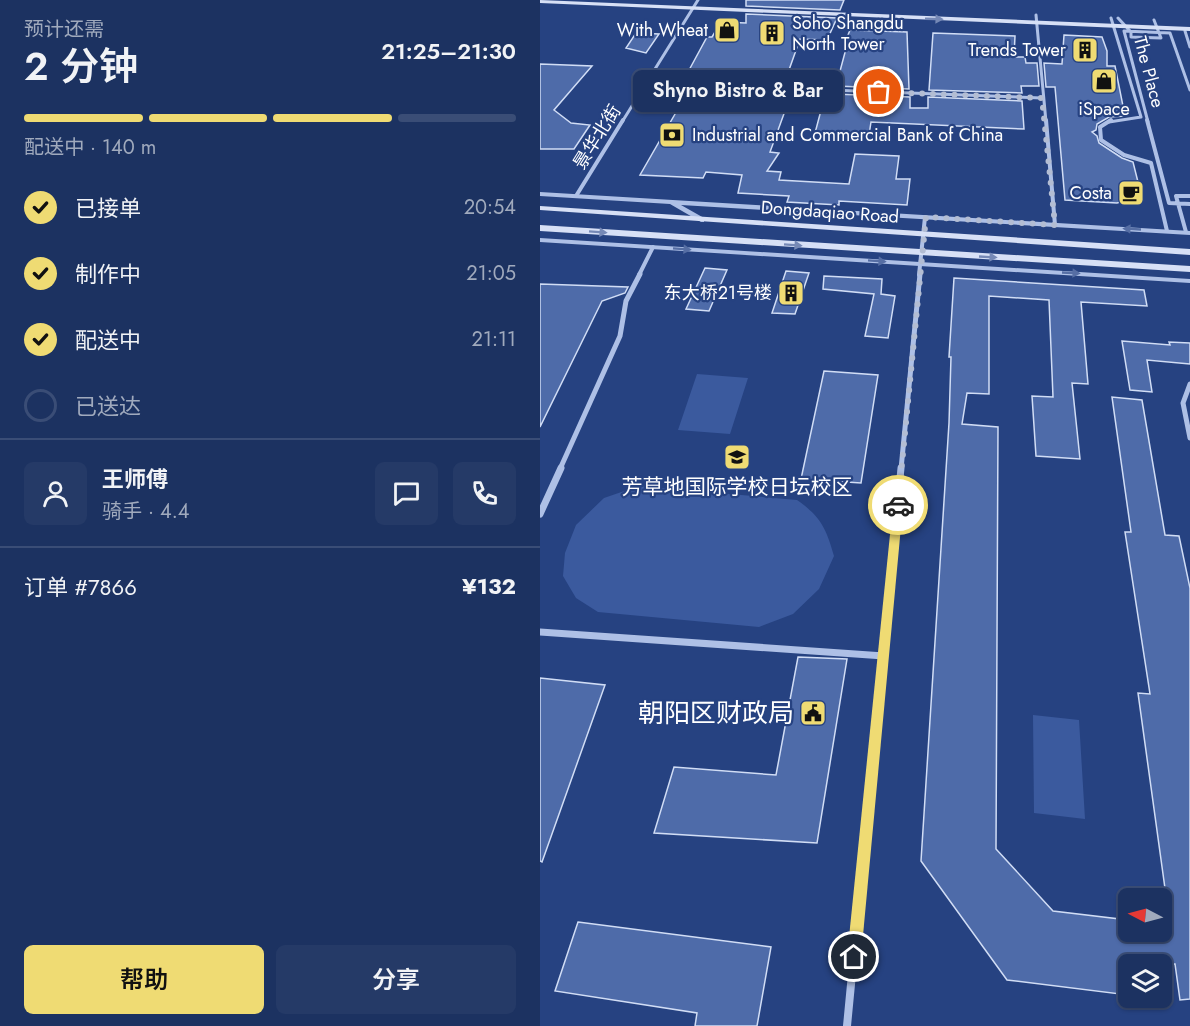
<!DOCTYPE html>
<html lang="zh">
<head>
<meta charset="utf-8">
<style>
	body { margin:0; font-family:Jost,"Noto Sans SC",sans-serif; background:#253a67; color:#f1f3f6; height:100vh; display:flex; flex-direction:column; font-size:22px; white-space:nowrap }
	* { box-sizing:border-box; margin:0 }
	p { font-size:20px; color:#a0aabd }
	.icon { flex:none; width:33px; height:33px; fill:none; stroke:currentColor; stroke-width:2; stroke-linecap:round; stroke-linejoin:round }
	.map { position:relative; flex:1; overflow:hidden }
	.sheet { display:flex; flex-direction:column; background:#1c3261; width:540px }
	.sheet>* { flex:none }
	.needle { width:39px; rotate:276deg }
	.fabs { position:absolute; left:578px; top:888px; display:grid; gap:12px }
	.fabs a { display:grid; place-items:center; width:54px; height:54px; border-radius:9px; background:#1c3261; box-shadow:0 2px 4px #0004,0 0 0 2px #3a4d76; font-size:30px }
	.pin { position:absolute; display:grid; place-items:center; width:51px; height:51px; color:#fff; margin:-26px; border:3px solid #fff; border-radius:50%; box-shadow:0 2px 6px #0007 }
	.courier { position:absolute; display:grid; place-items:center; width:60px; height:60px; margin:-30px; border:4px solid #efdb73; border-radius:50%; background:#fff; color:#222; box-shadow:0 2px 8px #0007 }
	.bubble { position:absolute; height:42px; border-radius:9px; background:#1c3261; box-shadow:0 2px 4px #0004,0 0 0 2px #3a4d76; font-size:20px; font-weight:600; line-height:42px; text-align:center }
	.headline em { font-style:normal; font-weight:600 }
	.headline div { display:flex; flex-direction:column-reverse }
	.headline { display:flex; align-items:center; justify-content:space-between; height:102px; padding:0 24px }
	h1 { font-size:39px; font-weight:600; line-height:45px }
	.bar { display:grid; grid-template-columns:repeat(4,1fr); gap:9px 6px; align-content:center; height:72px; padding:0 24px }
	.bar i { height:8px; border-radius:4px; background:#3a4d76 }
	.bar .on { background:#efdb73 }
	.bar p { grid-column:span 4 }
	.line { display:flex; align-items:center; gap:15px; padding:0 24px; border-top:2px solid #3a4d76 }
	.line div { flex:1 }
	.round { display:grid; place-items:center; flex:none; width:63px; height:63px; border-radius:9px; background:#253a67 }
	ol { padding:0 24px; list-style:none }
	li { display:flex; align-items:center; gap:18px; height:66px }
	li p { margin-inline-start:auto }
	li .icon { padding:6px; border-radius:50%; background:#efdb73; color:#111; stroke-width:4 }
	li:last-child { color:#a0aabd }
	li i { width:33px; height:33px; border:3px solid #3a4d76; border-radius:50% }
	.button { display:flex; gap:12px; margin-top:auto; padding:12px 24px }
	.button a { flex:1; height:69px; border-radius:9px; background:#efdb73; color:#111; font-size:24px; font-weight:600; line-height:69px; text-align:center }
	.button a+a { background:#253a67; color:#f1f3f6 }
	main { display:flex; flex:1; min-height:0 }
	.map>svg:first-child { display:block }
</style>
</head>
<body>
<main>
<section class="sheet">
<div class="headline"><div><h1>2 分钟</h1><p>预计还需</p></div><em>21:25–21:30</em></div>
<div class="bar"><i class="on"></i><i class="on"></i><i class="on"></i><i></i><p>配送中 · 140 m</p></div>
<ol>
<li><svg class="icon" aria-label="check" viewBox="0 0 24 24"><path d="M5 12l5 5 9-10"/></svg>已接单<p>20:54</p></li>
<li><svg class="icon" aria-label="check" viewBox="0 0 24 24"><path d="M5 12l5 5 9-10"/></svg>制作中<p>21:05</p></li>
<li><svg class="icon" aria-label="check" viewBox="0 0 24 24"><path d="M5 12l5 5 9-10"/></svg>配送中<p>21:11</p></li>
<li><i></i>已送达</li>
</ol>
<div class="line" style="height:108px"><a class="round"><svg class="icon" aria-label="person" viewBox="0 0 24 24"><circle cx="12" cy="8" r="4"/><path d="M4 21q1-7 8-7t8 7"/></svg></a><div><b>王师傅</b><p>骑手 · 4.4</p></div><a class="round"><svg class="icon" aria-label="chat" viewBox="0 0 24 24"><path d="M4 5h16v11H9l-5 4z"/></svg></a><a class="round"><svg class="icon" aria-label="phone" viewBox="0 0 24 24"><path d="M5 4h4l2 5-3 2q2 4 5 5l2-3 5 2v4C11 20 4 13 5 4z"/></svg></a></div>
<div class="line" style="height:78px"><div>订单 #7866</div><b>¥132</b></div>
<div class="button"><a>帮助</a><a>分享</a></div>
</section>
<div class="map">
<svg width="650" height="1026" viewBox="0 0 650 1026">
	<rect width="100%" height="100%" fill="#264281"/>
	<path fill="#3b5a9e" d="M157 374 208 378 190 434 138 430Z
		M99 486 257 500C281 517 286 528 294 556L279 589 253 614 219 627 58 612 36 598 23 576 25 553 36 525 64 498Z
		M493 715 539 720 545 819 494 813Z"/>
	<path fill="#4e6ba9" stroke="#d1ddf5" stroke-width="1.5" d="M206 0H304L300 10 206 6Z
		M206 14 297 18 287 40 260 39 244 84 155 81 160 73 148 72 167 37H172L181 22 206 23Z
		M310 30 367 32 369 89 296 86 307 45H304Z
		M96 33 119 34 106 53 86 48Z
		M393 33 475 36 474 57H485L486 63H497L499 86H481L482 93 389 90Z
		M524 35 562 37 567 51V66H575L585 116 569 117 557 124 556 130 552 132 557 136 559 143 582 158 593 162 601 194 594 198 577 203 525 200 515 87H506L504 63 522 64Z
		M0 64 52 66 14 110 31 123 50 125 34 149H0Z
		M150 88 241 92 238 100H249L230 152 239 153 227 171 241 172 239 180 309 184 315 154 359 156 356 179H370L367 205 299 201V205L247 202 249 196 198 193 202 175 166 172 163 178 100 175Z
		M294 94 370 97V108H388V97L482 101 484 129 331 122 329 135 275 133 284 99H293Z
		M165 268 187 270 169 311 146 309Z
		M246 271 269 273 255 314 232 313Z
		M284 276 342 279 341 294 355 296 348 338 325 336 334 294 283 289Z
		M414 278 604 290 607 306 541 302 548 384 532 383 540 459 496 456 492 396 513 397 509 300 449 296V394L427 393 422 424 458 427 456 849 513 911 588 920V932H631L598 693 610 694 585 532H591L572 397 602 400 625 535 639 536 650 588V999L640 1000 635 964H588V995L467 980 381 861 409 423 411 357H409Z
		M0 284 88 287 85 293 62 301 0 427Z
		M582 341 630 345 629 342 650 343V364L607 360 612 392 590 390Z
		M284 371 338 375 321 483 261 479Z
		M258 657 307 659 277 843 114 833 134 767 236 775Z
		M0 678 65 685 2 862 0 861Z
		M38 922 231 947 217 1026H155L157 1013 15 991Z"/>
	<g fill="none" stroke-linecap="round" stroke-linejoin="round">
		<path stroke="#aec0e6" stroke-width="3" d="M578 18 591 32V37L621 38 614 20
			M645 31 650 47
			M569 122 601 117 571 18
			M608 122 584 31 630 33 650 90"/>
		<path stroke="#aec0e6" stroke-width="4" d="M571 120 560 127 561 140 584 155 611 163 627 231
			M607 120 629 203 650 204
			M646 232 636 196H650"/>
		<path stroke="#aec0e6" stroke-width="3" d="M496 15 506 122
			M106 83 502 98
			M82 122 158 0"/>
		<path stroke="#aec0e6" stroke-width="4" d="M506 120 515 225
			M36 196 83 120
			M99 275 113 247
			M379 275 385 217"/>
		<path stroke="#aec0e6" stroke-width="5" d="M650 384 643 403 650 438
			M20 469 80 336 86 301 100 274
			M361 469 380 274"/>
		<path stroke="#aec0e6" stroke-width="7" d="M0 514 21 468
			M0 632 344 656
			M337 715 361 468"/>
		<path stroke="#aec0e6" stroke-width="8" d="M307 1026 337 714"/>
		<path fill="#aec0e6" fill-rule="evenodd" d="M0 192 650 231V235L141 205 164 218V222H161L130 204 0 196Z
			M0 238 650 279V283L0 242Z"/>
		<path fill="#d7e0f6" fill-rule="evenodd" d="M0 0 650 27V31L0 3Z
			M0 206 650 249V255L0 210Z
			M0 225 650 266V272L0 231Z"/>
	</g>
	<defs><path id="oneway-solid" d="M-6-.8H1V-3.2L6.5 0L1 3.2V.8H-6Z" transform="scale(1.5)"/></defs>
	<g fill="#7689b6">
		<use href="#oneway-solid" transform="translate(394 19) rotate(2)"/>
		<use href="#oneway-solid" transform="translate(58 232) rotate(4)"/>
		<use href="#oneway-solid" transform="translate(253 245) rotate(4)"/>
		<use href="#oneway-solid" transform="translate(448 257) rotate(3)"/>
	</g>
	<g fill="#566ea4">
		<use href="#oneway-solid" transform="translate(592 229) rotate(-177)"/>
		<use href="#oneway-solid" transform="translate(142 249) rotate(4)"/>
		<use href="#oneway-solid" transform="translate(337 261) rotate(4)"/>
		<use href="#oneway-solid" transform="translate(531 273) rotate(3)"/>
	</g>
	<path fill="#efdb73" d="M358 501 363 505 321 957 319 962 314 964 309 962 307 957 353 505Z"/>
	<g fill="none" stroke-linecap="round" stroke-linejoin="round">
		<path stroke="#b3bdd3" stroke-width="6" stroke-dasharray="0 10.8" d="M339 92 502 98 515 225 386 217 358 505"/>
	</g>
	<defs>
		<symbol id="shop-square" viewBox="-11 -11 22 22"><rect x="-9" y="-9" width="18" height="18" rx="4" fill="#efdb73" stroke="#264281"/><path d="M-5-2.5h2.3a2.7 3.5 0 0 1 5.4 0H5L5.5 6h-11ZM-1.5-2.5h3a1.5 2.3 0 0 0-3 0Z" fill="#111"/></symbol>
		<symbol id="building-square" viewBox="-11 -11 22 22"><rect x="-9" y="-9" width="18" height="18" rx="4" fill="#efdb73" stroke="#264281"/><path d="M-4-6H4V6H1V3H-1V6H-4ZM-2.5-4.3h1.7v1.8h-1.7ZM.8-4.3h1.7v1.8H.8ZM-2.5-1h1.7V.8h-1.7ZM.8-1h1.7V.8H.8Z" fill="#111"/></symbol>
		<symbol id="bank-square" viewBox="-11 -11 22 22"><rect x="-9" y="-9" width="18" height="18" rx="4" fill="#efdb73" stroke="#264281"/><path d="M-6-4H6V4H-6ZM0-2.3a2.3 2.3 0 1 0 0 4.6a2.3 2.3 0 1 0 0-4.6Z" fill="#111"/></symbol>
		<symbol id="cafe-square" viewBox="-11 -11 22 22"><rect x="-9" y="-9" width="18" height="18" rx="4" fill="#efdb73" stroke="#264281"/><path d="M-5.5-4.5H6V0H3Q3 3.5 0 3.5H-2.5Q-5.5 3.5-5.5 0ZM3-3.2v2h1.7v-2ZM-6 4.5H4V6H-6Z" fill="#111"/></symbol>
		<symbol id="school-square" viewBox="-11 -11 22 22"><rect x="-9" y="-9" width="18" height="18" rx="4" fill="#efdb73" stroke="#264281"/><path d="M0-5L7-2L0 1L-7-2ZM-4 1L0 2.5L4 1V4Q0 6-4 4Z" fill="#111"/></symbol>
		<symbol id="civic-square" viewBox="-11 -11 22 22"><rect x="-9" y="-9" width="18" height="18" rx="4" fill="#efdb73" stroke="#264281"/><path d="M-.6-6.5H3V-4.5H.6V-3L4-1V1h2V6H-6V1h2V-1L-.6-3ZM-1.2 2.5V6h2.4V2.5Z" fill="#111"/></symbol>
	</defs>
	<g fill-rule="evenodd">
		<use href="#shop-square" x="172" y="15" width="30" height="30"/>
		<use href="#building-square" x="217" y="18" width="30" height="30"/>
		<use href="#building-square" x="530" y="35" width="30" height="30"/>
		<use href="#shop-square" x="549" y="66" width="30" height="30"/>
		<use href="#bank-square" x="117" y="120" width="30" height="30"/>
		<use href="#cafe-square" x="576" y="178" width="30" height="30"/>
		<use href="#building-square" x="236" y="278" width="30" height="30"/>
		<use href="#school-square" x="182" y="442" width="30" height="30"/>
		<use href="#civic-square" x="258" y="698" width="30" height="30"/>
	</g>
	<g text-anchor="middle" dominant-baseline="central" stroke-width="4.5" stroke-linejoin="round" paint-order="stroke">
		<g font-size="18" fill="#fff" stroke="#264281" text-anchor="end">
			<text x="252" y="23" text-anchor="start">Soho Shangdu<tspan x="252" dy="21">North Tower</tspan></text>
			<text x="168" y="30">With Wheat</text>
			<text x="526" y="50">Trends Tower</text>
			<text x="564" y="109" text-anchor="middle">iSpace</text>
			<text x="152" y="135" text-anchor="start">Industrial and Commercial Bank of China</text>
			<text x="572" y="193">Costa</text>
			<text x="232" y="293">东大桥21号楼</text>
		</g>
		<g font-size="18" fill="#fff" stroke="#264281">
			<text transform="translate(609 72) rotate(75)">The Place</text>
			<text transform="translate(57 137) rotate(-58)">景华北街</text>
			<text transform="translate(290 212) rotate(4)">Dongdaqiao Road</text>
		</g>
		<g font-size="21" fill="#fff" stroke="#264281">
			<text x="197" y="487">芳草地国际学校日坛校区</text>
		</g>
		<g font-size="26" fill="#fff" stroke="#264281" text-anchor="end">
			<text x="254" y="713">朝阳区财政局</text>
		</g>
	</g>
</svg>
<div class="fabs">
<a><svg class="needle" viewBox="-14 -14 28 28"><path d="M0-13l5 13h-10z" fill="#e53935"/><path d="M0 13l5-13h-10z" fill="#a0aabd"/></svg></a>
<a><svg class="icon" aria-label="layers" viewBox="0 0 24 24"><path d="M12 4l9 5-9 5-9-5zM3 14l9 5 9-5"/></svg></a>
</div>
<div class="pin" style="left:339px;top:92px;background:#ea580c"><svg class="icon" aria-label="bag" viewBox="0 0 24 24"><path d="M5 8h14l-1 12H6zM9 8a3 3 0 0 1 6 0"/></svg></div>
<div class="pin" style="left:314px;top:957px;background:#1f2937"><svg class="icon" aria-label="home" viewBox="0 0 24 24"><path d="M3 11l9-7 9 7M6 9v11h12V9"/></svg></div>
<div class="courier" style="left:358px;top:505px"><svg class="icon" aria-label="car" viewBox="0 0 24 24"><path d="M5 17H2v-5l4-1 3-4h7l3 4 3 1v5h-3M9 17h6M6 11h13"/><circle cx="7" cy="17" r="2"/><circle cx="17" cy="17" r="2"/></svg></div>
<div class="bubble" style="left:93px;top:70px;width:210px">Shyno Bistro &amp; Bar</div>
</div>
</main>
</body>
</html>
